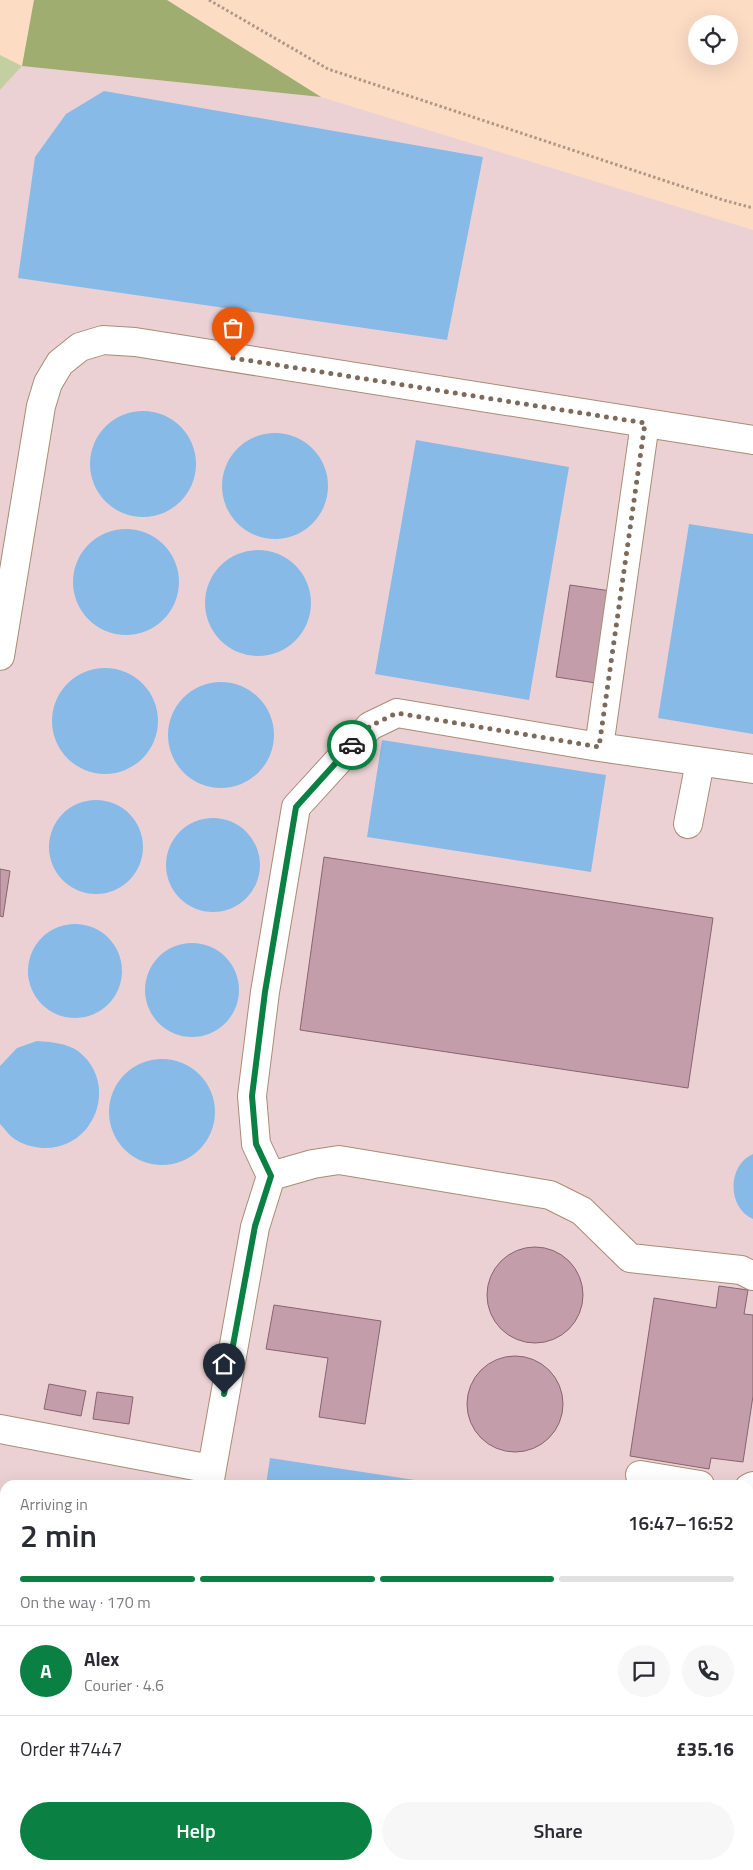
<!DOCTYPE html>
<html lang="en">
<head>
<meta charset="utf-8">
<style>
	body { margin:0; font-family:"Titillium Web",sans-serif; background:#f7f7f7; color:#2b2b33; height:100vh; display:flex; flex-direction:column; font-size:19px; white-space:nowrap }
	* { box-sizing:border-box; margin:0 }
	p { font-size:16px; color:#7c7c81 }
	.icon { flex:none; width:28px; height:28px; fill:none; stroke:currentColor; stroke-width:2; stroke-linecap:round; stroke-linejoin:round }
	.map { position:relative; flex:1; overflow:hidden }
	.panel { position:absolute; left:0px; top:1480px; width:754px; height:390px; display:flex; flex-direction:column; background:#fff; border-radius:15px 15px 0 0; box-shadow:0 5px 20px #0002 }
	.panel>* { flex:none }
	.controls { position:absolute; left:688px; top:15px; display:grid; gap:10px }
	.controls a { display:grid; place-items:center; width:50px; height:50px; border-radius:50%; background:#fff; box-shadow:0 5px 20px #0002; font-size:25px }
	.pin { position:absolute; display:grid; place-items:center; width:42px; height:42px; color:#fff; margin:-51px -21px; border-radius:50% 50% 50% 0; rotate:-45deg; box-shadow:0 0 5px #0007 }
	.pin .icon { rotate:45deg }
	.courier { position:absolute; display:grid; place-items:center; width:50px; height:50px; margin:-25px; border:4px solid #0b8043; border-radius:50%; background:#fff; color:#222; box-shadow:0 1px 6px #0007 }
	.overview em { font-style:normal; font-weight:600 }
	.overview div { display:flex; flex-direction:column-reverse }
	.overview { display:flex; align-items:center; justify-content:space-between; height:85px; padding:0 20px }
	h1 { font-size:32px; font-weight:600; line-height:38px }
	.bar { display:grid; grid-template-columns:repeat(4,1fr); gap:8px 5px; align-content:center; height:60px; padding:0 20px }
	.bar i { height:6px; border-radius:4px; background:#e1e1e2 }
	.bar .current { background:#0b8043 }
	.bar p { grid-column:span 4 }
	.line { display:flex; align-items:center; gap:12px; padding:0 20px; border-top:1px solid #e1e1e2 }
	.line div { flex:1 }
	.round { display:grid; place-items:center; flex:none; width:52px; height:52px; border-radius:26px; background:#f7f7f7 }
	.primary-button { display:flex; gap:10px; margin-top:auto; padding:10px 20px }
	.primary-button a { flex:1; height:58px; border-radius:30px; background:#0b8043; color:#fff; font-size:20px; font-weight:600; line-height:58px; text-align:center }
	.primary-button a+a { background:#f7f7f7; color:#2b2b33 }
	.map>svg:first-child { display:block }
</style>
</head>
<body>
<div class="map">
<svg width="753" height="1870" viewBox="0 0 753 1870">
	<rect width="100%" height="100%" fill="#fddcc4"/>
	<path fill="#ecd1d4" d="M22 66 321 97 753 230V1870H32L27 1865H749V1485H5V1844L0 1839V90Z"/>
	<path fill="#c3cfa0" d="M0 55 22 66 0 90Z"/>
	<path fill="#9fad70" d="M34 0H167L321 97 22 66Z
		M0 1839 5 1844V1865H27L32 1870H0Z"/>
	<path fill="#88bae8" d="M104 91 483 157 447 340 18 278 35 157 66 114Z
		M90 464a53 53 0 1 1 106 0a53 53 0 1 1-106 0Z
		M222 486a53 53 0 1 1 106 0a53 53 0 1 1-106 0Z
		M416 440 569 467 529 700 375 674Z
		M689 524 753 534V734L658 718Z
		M73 582a53 53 0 1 1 106 0a53 53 0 1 1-106 0Z
		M205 603a53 53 0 1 1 106 0a53 53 0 1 1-106 0Z
		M52 721a53 53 0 1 1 106 0a53 53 0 1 1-106 0Z
		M168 735a53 53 0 1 1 106 0a53 53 0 1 1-106 0Z
		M382 740 606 775 591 872 367 837Z
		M49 847a47 47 0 1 1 94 0a47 47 0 1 1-94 0Z
		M166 865a47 47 0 1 1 94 0a47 47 0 1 1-94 0Z
		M28 971a47 47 0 1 1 94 0a47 47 0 1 1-94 0Z
		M145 990a47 47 0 1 1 94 0a47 47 0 1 1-94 0Z
		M37 1041C51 1042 66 1043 78 1051 120 1083 95 1151 42 1148 32 1147 21 1144 13 1138 8 1134 4 1128 0 1124V1066L17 1048Z
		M109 1112a53 53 0 1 1 106 0a53 53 0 1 1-106 0Z
		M753 1154V1219C727 1208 727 1165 753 1154Z
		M270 1458 448 1485H266Z"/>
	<path fill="#c49daa" stroke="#87646f" d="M570 585 611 591 596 683 556 677Z
		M324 857 713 918 688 1088 300 1030Z
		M0 869 10 871 3 917 0 916Z
		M487 1295a48 48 0 1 1 96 0a48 48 0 1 1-96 0Z
		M719 1286 748 1290 744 1314 753 1315V1396L743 1462 711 1458 709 1469 630 1456 654 1298 716 1308Z
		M274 1305 381 1321 365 1424 319 1417 328 1358 266 1349Z
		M467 1404a48 48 0 1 1 96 0a48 48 0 1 1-96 0Z
		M49 1384 86 1391 81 1416 44 1409Z
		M97 1392 133 1397 129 1424 93 1419Z
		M385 1865H404L403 1870H384Z
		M570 1865H649L648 1870H570Z"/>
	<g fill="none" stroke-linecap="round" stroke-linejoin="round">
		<defs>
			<path id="minor" d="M0 656 41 406 48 383 60 363 80 347 103 340 135 342 753 440
				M599 747 645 423
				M688 824 700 762
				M271 1176 313 1164 339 1160 550 1195 582 1211 630 1258 741 1270 753 1276
				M0 1429 211 1469
				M640 1475 700 1485
				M209 1485 255 1227 271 1176 256 1144 252 1096 265 992 296 807 370 726 397 713 599 747 753 769
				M749 1488 753 1486
				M0 1650H5"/>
		</defs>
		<use href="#minor" stroke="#aa8b76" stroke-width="30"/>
		<path stroke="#af9785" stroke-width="3" stroke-dasharray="2.5 2.5" stroke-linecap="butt" d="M209 0 328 69 723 200 753 208"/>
		<use href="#minor" stroke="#fff" stroke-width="28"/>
	</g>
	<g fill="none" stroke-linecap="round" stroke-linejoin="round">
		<path stroke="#7d6a5b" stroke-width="5" stroke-dasharray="0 9" d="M233 358 645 423 599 747 397 713 370 726 352 745"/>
		<path stroke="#0b8043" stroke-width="6" d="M224 1394 255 1226 271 1176 256 1144 252 1096 265 992 296 807 352 745"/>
	</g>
</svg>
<div class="controls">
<a><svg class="icon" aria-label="locate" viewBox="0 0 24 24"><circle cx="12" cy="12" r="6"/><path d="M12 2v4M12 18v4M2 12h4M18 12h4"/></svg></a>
</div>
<div class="pin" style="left:233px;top:358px;background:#ea580c"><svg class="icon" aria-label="bag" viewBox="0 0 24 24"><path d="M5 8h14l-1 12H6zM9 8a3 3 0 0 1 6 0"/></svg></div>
<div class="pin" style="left:224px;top:1394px;background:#1f2937"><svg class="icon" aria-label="home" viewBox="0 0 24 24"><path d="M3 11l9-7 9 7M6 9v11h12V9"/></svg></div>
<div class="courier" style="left:352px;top:745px"><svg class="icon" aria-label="car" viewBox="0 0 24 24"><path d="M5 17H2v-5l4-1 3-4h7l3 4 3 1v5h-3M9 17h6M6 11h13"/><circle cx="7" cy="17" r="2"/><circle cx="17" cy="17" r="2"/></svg></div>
<section class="panel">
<div class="overview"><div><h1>2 min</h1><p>Arriving in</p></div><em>16:47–16:52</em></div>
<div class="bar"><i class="current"></i><i class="current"></i><i class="current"></i><i></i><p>On the way · 170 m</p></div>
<div class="line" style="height:90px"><b class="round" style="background:#0b8043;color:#fff">A</b><div><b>Alex</b><p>Courier · 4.6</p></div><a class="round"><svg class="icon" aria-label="chat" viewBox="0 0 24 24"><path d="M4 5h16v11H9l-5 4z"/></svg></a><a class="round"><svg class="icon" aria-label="phone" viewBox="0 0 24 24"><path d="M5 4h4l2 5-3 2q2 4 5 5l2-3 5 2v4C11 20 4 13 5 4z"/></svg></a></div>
<div class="line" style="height:65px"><div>Order #7447</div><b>£35.16</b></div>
<div class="primary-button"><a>Help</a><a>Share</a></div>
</section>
</div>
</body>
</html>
